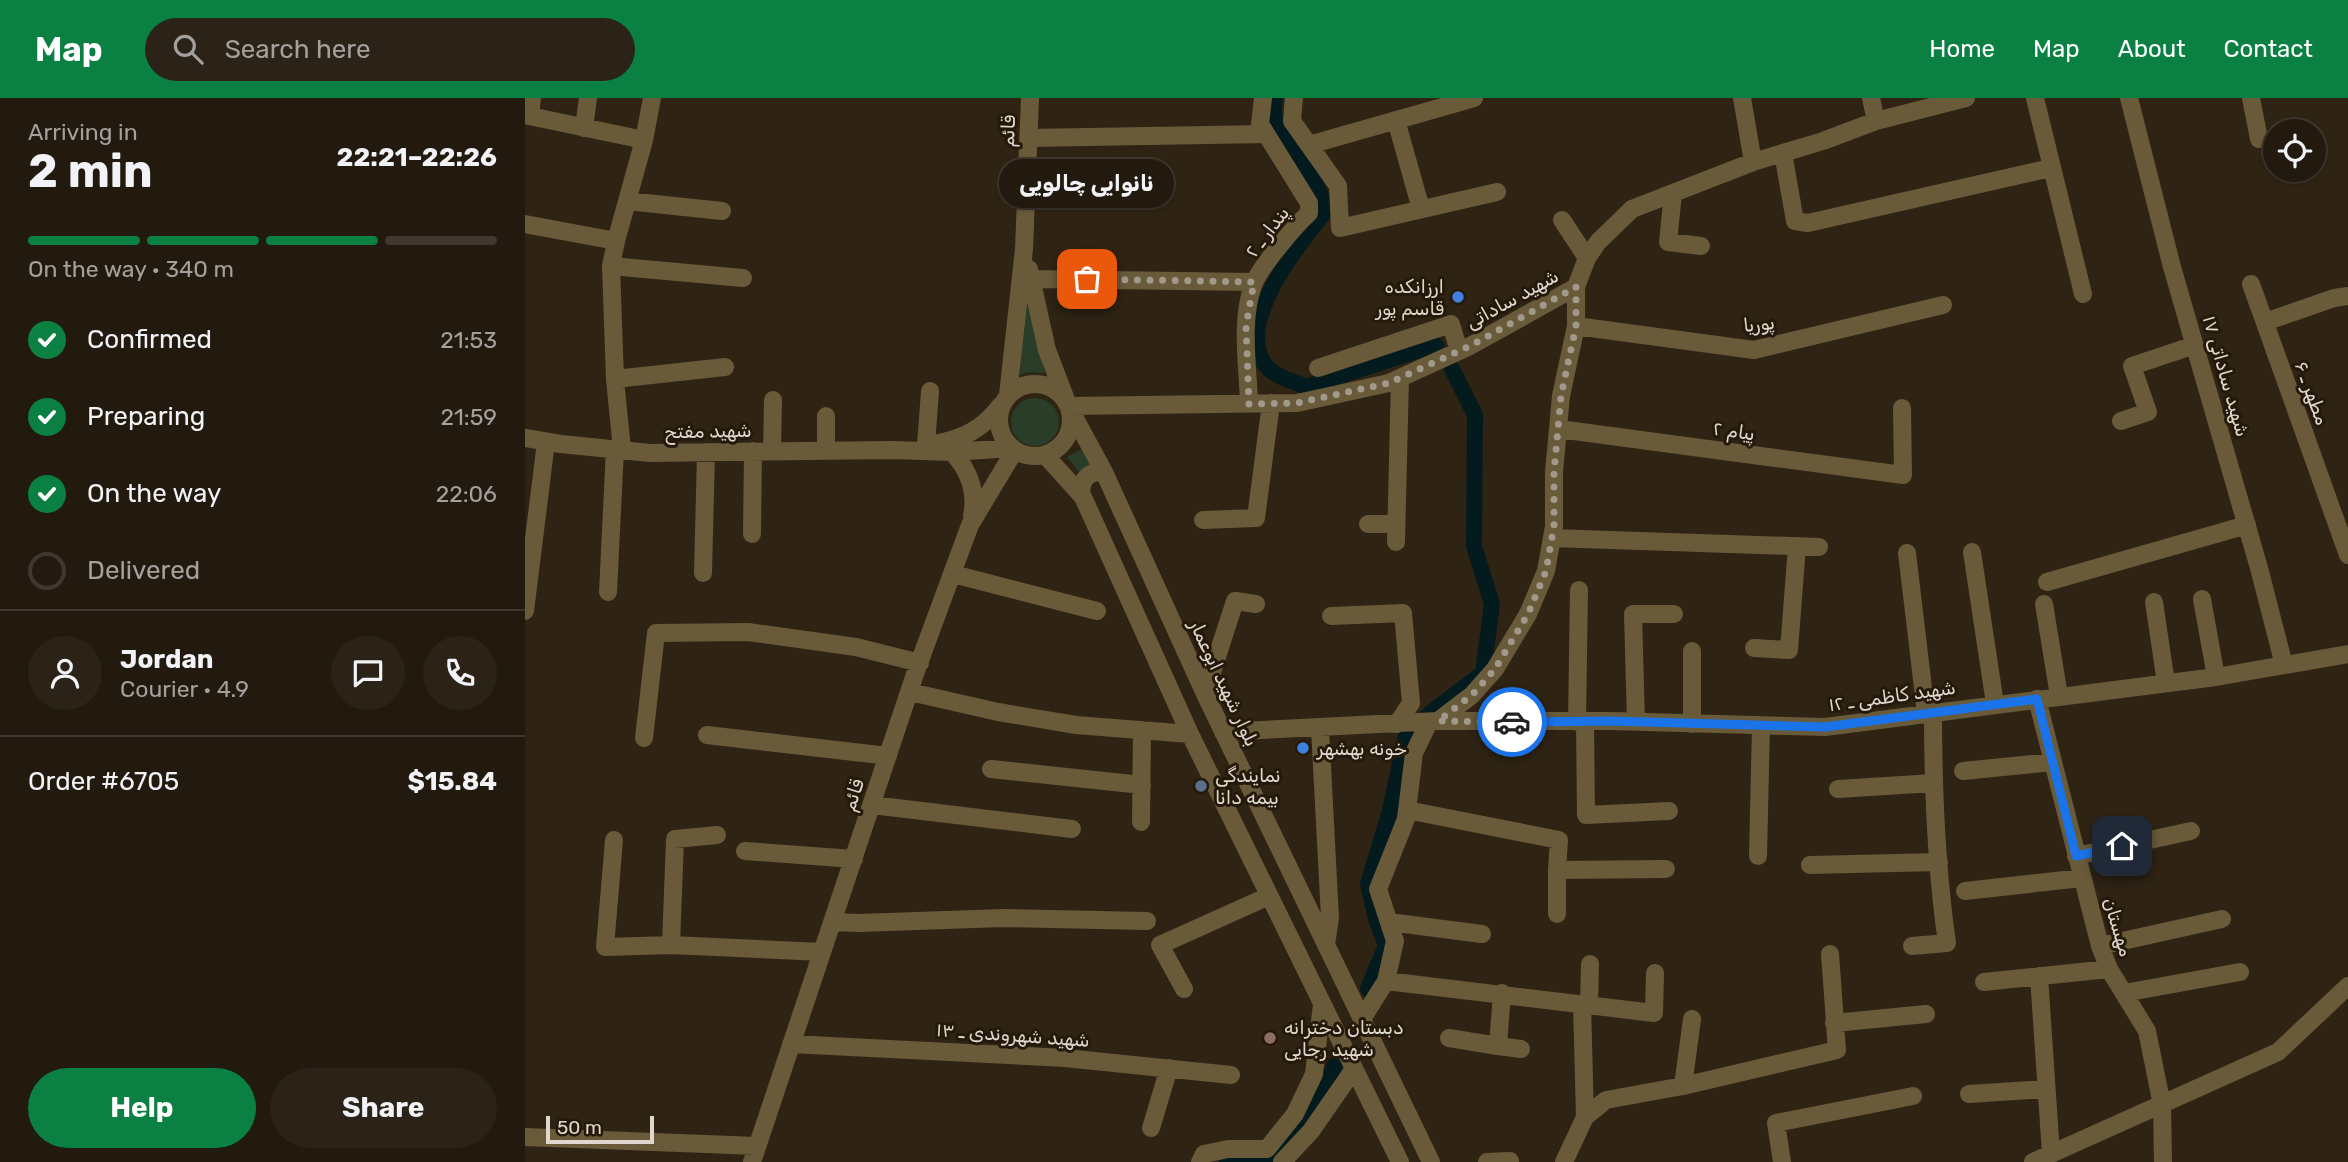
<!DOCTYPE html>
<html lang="en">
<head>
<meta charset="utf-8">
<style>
	body { margin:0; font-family:Rubik,Cairo,sans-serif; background:#2b2318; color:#f1f3f6; height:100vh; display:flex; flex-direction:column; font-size:26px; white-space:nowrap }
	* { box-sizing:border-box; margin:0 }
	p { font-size:23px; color:#a3a19e }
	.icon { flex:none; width:38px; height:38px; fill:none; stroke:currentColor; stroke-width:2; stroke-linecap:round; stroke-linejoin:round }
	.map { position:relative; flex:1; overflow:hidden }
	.drawer { display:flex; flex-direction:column; background:#231a0f; width:525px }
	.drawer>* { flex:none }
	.buttons { position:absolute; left:1738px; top:21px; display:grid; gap:14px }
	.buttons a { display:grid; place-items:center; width:63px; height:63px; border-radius:50%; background:#231a0f; box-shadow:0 2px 5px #0004,0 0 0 2px #40382f; font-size:35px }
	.scale { position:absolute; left:21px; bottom:18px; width:108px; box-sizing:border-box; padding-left:7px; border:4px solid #e0d8ce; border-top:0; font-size:19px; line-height:24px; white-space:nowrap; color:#e0d8ce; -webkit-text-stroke:5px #25190a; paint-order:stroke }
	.pin { position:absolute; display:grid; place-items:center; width:60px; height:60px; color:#fff; margin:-30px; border-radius:14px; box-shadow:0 4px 10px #0006 }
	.courier { position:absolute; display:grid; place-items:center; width:70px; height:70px; margin:-35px; border:5px solid #1a73e8; border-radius:50%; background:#fff; color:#222; box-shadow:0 2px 9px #0007 }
	.bubble { position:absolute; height:49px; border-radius:24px; background:#231a0f; box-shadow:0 2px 5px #0004,0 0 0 2px #40382f; font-size:23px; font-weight:700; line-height:49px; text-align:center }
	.head em { font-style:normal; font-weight:700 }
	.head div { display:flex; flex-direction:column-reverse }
	.head { display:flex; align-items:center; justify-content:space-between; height:119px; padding:0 28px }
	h1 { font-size:46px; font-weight:700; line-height:52px }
	.bar { display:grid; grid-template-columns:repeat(4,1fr); gap:10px 7px; align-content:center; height:84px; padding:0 28px }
	.bar i { height:9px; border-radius:5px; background:#40382f }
	.bar .current { background:#0b8043 }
	.bar p { grid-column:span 4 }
	.line { display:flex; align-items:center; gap:18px; padding:0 28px; border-top:2px solid #40382f }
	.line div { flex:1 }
	.round { display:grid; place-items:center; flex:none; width:74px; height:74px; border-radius:37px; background:#2b2318 }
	ol { padding:0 28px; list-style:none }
	li { display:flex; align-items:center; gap:21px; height:77px }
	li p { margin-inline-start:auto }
	li .icon { padding:7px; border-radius:50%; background:#0b8043; color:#fff; stroke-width:4 }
	li:last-child { color:#a3a19e }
	li i { width:38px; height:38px; border:4px solid #40382f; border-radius:50% }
	.primary-button { display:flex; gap:14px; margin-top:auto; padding:14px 28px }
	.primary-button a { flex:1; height:80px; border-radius:42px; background:#0b8043; color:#fff; font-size:28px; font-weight:700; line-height:80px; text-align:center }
	.primary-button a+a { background:#2b2318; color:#f1f3f6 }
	header { display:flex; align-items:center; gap:42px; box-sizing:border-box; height:98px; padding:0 35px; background:#0b8043; color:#fff }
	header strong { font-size:33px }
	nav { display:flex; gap:38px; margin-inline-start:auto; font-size:24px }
	.search { width:490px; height:63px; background:#2b2318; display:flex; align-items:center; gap:18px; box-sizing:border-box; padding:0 24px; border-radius:38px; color:#a3a19e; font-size:26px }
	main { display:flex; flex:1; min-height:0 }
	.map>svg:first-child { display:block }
</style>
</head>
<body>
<header>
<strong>Map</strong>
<div class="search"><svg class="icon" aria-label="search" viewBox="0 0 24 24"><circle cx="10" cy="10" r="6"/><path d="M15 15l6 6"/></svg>Search here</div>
<nav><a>Home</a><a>Map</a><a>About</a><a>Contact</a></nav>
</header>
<main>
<section class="drawer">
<div class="head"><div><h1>2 min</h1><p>Arriving in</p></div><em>22:21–22:26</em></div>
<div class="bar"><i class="current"></i><i class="current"></i><i class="current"></i><i></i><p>On the way · 340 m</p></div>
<ol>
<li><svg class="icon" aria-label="check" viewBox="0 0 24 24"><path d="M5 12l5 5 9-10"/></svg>Confirmed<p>21:53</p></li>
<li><svg class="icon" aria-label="check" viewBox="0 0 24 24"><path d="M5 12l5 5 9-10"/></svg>Preparing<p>21:59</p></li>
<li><svg class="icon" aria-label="check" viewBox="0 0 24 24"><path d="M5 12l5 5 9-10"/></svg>On the way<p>22:06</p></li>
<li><i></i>Delivered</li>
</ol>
<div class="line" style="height:126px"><a class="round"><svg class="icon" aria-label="person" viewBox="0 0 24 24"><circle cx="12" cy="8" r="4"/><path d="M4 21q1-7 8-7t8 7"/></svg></a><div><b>Jordan</b><p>Courier · 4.9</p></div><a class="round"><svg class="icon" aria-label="chat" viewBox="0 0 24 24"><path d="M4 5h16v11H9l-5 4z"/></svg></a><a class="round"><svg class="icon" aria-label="phone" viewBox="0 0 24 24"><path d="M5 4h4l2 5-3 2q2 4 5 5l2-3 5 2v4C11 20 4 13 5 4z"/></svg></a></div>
<div class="line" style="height:91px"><div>Order #6705</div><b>$15.84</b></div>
<div class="primary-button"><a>Help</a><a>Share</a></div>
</section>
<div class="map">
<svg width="1823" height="1064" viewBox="0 0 1823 1064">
	<rect width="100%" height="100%" fill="#2f2314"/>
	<path fill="#293d28" d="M500 188 520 275 503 274 495 277Z
		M486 324a24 24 0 1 1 48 0a24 24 0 1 1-48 0Z
		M559 350 567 365 555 375 542 359Z"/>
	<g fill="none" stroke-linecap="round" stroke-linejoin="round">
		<path stroke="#031b1f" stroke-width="16" d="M750 0C741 36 787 69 796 98 798 103 798 110 799 115 773 147 702 234 746 273 755 280 770 284 781 289L910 247 912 249
			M843 891 861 847 851 821 843 786 864 716 881 638 908 613 958 575 967 506 949 448 950 317 927 271
			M702 1064 728 1059 747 1061 760 1053 799 991 810 967"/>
		<path stroke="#695a3a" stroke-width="18" d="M769 0 767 23 813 88 815 130 972 94
			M1217 0 1228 64
			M1346 0 1351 23
			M1510 0 1558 196
			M1604 0 1647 169 1734 470 1759 567
			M1726 0 1734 41
			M0 17 119 42
			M5 18 7 0
			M871 22 896 111
			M59 30 63 0
			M504 40 741 36
			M784 47 949 0
			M1258 55 1270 123 1283 125 1526 70
			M1148 95 1143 144 1176 148
			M102 103 197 113
			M1037 122 1062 160
			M0 126 91 143
			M86 168 218 180
			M504 171 522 252 540 299
			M506 181 729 184
			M1726 186 1823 457
			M1740 224 1809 200 1823 198
			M1051 228 1229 252 1418 207
			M793 270 926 226 934 253
			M90 281 200 269
			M474 322a36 36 0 1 1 72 0a36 36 0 1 1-72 0Z
			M483 297 499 151 505 0
			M724 306C723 268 715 224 728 187 735 169 769 129 784 115V105L735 26 738 0
			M544 308 772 305 864 285 945 248 1051 189 1062 160 1073 144 1107 111 1228 64 1298 43 1351 23 1441 0
			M546 313 579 374 680 596 906 1064
			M301 318V352
			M1596 323 1623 314 1607 268 1670 247
			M1034 331 1378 377 1377 310
			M0 340 36 346 125 355 367 352 427 354 487 350
			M409 346C438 341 458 331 476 307
			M401 347 405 293
			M97 352 90 281 86 168 91 143 119 42 127 0
			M247 353 248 302
			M427 354C444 372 452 393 447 418
			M520 357 558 399 665 636 875 1064
			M556 394C557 380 564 373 579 374
			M678 422 731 420 746 305
			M843 426H871
			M227 436 228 353
			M1027 440 1294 449
			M871 444 875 280
			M1447 454 1470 606
			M1382 455 1401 615
			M178 475 181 354
			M428 476 572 513
			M1522 484 1722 427
			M83 494 90 351
			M1677 501 1691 579
			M1629 504 1641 585
			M1519 506 1534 598
			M0 513 21 344
			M806 518 878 515 886 605 872 626
			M1229 550 1264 552 1272 448
			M1167 553V626
			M385 594 473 614 551 627 665 636
			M680 596 710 503 731 506
			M1512 601 1575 848 1584 871 1622 933 1637 1007 1638 1064
			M913 623 947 597 970 571 1003 516 1021 473 1029 428V374L1036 298 1051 228V189
			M1052 624 1054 492
			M1060 624 1061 717 1144 713
			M1111 624 1108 516H1149
			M795 630 805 820 801 847
			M698 634 913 623H1086L1300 629 1691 579 1823 556
			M182 637 363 658
			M119 640 131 535 223 534 331 549 395 565
			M466 671 617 687
			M1438 673 1528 664
			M1313 691 1408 685
			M347 707 547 731
			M882 712 1034 742 1032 772 1141 771
			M616 724 617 632
			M89 742 80 849 146 847 297 854
			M220 753 329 761
			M1233 758 1236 628
			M1551 758 1666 733
			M1285 767 1414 764
			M1440 793 1557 780
			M1032 816V772
			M307 824 334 825 478 820 622 823
			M864 824 957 836
			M146 847 150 741 192 737
			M1387 848 1422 845C1411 769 1408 691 1408 614
			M1575 848 1697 821
			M1514 878 1526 1056
			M861 883 1129 915 1130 875
			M1459 884 1584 871
			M659 891 635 847 744 798
			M1599 895 1715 874
			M1064 907 1065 866
			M837 921 861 883 870 843 853 791 881 721 889 655 904 624
			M1309 925 1401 916
			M924 940 973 948 977 895
			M266 946 540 960 706 977
			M973 948 996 951
			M1158 988 1167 921
			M1444 996 1521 991
			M1060 1019 1081 1002 1158 988 1312 952 1305 856
			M626 1030 644 970
			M0 1039 232 1048
			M227 1064 390 576 445 427 490 352
			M675 1064 679 1056 703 1051H742L770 1016 789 976 797 906
			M757 1064 786 1033 829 971
			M962 1064 985 1063
			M1039 1064 1060 1019 1057 906
			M1257 1064 1251 1025 1388 998
			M1508 1064 1753 954 1823 888"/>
	</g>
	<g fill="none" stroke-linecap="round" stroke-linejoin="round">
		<path stroke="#a2998d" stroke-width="7" stroke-dasharray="0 12.6" d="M562 181 729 184 721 228 724 306 772 305 864 285 945 248 1051 189V228L1036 298 1029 374V428L1021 473 1003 516 970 571 947 597 913 623 987 624"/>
		<path stroke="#1a73e8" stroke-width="9" d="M987 624 1086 623 1300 629 1512 601 1551 758 1597 748"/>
	</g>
	<g fill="#3f7fe0" stroke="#25190a" stroke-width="2.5">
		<circle cx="933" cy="199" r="7"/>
		<circle cx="778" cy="650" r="7"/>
	</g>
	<circle fill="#5c6f8a" stroke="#25190a" stroke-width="2.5" cx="676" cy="688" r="7"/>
	<circle fill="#8d6e63" stroke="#25190a" stroke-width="2.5" cx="745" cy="940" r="7"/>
	<g text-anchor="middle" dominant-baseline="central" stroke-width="6" stroke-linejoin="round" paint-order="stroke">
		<g font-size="19" fill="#e0d8ce" stroke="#25190a">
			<text transform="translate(483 33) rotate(-88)">قائم</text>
			<text transform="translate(742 134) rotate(-52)">پندار ـ ۲</text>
			<text transform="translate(987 201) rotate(-29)">شهید ساداتی</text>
			<text transform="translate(1234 226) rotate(-6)">پوریا</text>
			<text transform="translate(1701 278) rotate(74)">شهید ساداتی ۱۷</text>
			<text transform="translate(1787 295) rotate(70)">مطهر ـ ۶</text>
			<text transform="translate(183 333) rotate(-1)">شهید مفتح</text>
			<text transform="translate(1209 333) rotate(8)">پیام ۲</text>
			<text transform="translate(699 585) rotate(65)">بلوار شهید ابوعمار</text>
			<text transform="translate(1367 598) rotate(-8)">شهید کاظمی ـ ۱۲</text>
			<text transform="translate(328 697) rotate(-72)">قائم</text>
			<text transform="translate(1593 829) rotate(73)">مهستان</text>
			<text transform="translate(488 937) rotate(4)">شهید شهروندی ـ ۱۳</text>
		</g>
		<g font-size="19" fill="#e0d8ce" stroke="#25190a" text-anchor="start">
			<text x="919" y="188" text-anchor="end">ارزانکده<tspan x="919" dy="22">قاسم پور</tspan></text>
			<text x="792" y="650">خونه بهشهر</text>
			<text x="690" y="677">نمایندگی<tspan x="690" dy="22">بیمه دانا</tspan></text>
			<text x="759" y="929">دبستان دخترانه<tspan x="759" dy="22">شهید رجایی</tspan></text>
		</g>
	</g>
</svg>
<div class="buttons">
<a><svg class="icon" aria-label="locate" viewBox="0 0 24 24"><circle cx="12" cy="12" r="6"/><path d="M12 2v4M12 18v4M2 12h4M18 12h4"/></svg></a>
</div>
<div class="scale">50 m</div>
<div class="pin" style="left:562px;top:181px;background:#ea580c"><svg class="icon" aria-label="bag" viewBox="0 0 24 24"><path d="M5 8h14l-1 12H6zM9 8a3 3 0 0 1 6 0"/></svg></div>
<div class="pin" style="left:1597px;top:748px;background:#1f2937"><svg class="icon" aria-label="home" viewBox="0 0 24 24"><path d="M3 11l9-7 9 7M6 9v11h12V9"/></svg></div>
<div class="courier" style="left:987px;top:624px"><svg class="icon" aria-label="car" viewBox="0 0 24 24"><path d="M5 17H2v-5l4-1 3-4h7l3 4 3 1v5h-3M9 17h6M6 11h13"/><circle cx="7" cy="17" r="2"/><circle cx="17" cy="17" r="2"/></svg></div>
<div class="bubble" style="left:474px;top:61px;width:175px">نانوایی چالویی</div>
</div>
</main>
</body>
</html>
